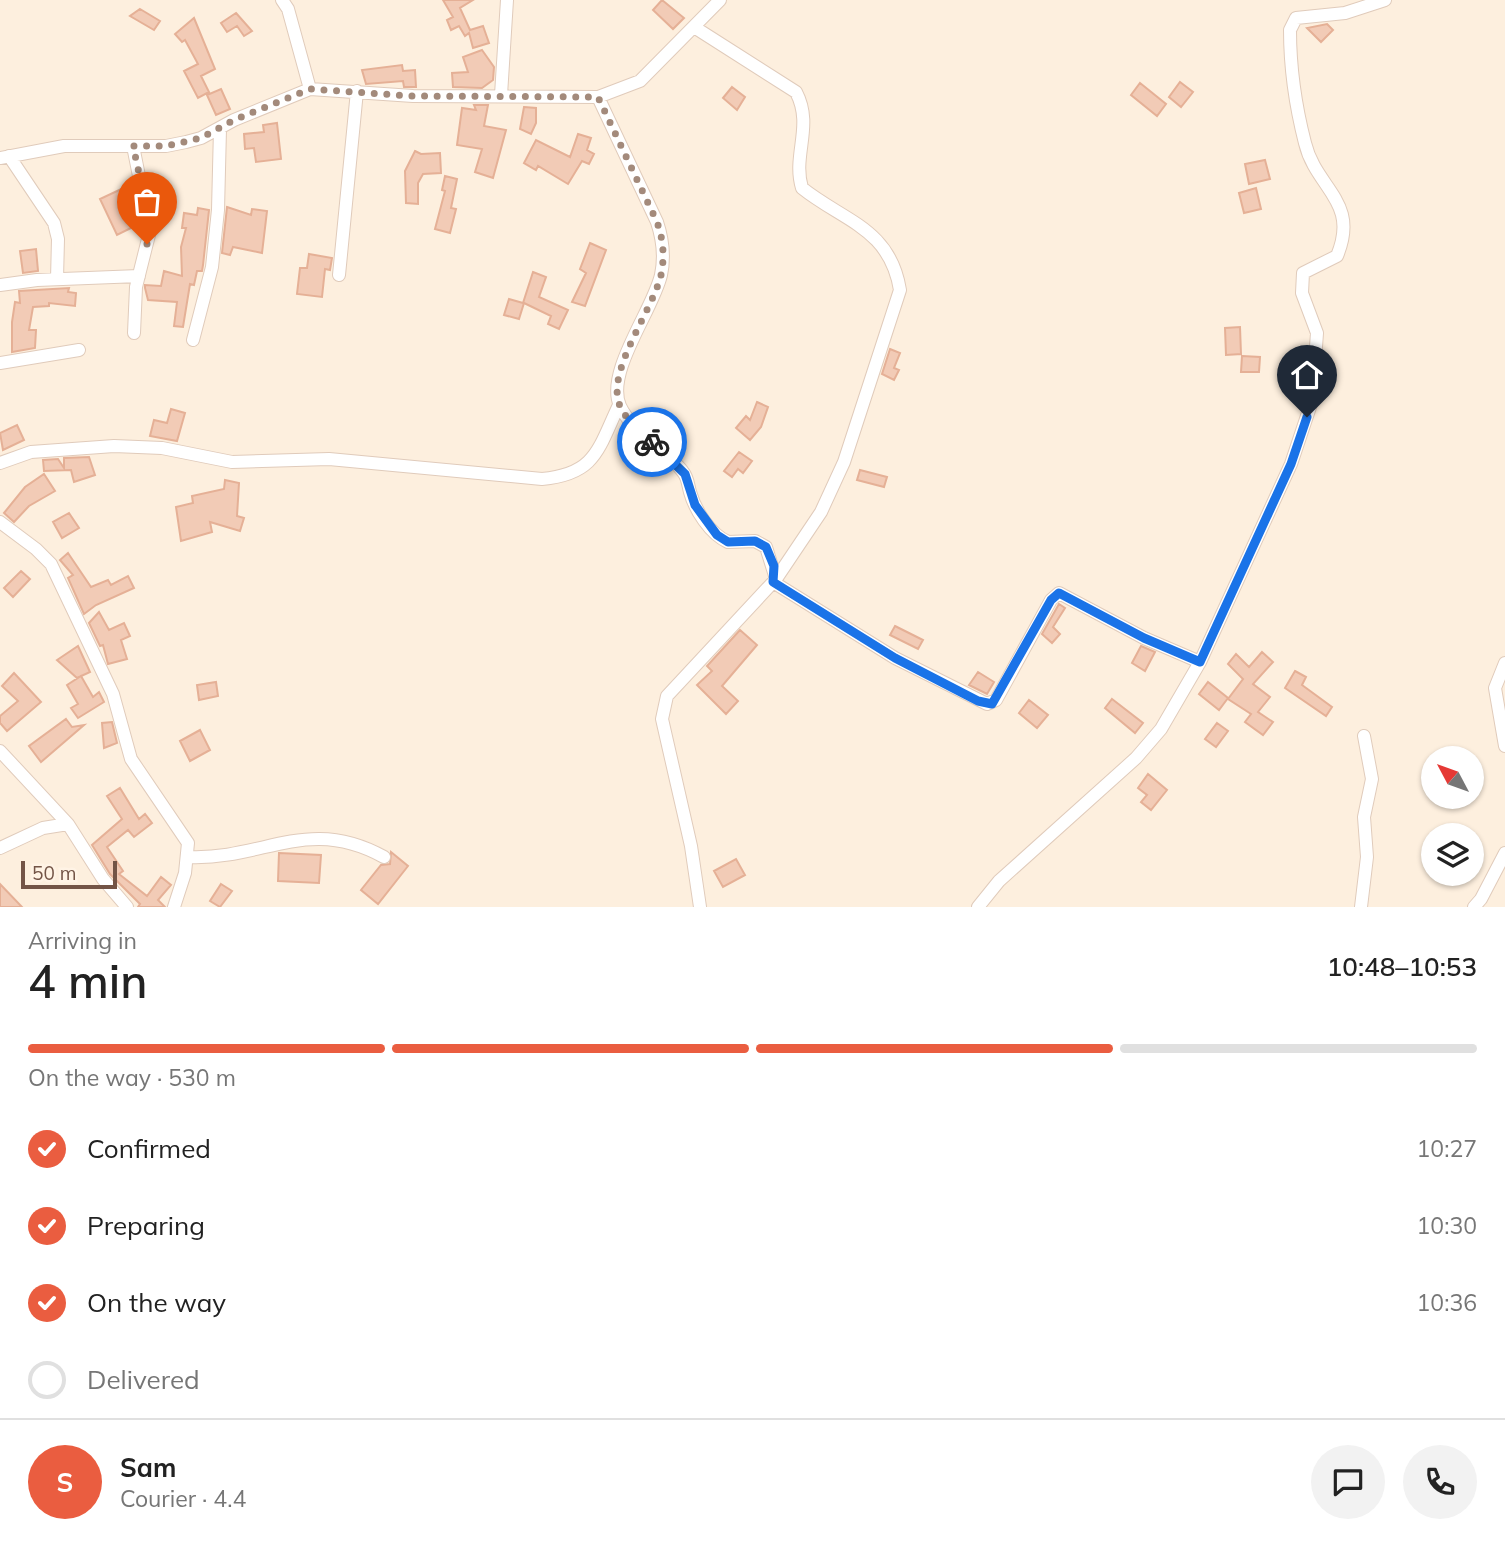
<!DOCTYPE html>
<html lang="en">
<head>
<meta charset="utf-8">
<style>
	body { margin:0; font-family:Mulish,sans-serif; background:#f2f2f2; color:#222; height:100vh; display:flex; flex-direction:column; font-size:26px; white-space:nowrap }
	* { box-sizing:border-box; margin:0 }
	p { font-size:23px; color:#767676 }
	.icon { flex:none; width:38px; height:38px; fill:none; stroke:currentColor; stroke-width:2; stroke-linecap:round; stroke-linejoin:round }
	.map { position:relative; height:907px; overflow:hidden }
	.drawer { display:flex; flex-direction:column; background:#fff; flex:1 }
	.drawer>* { flex:none }
	.needle { width:46px; rotate:311deg }
	.buttons { position:absolute; left:1421px; top:746px; display:grid; gap:14px }
	.buttons a { display:grid; place-items:center; width:63px; height:63px; border-radius:50%; background:#fff; box-shadow:0 2px 5px #0004; font-size:35px }
	.scale { position:absolute; left:21px; bottom:18px; width:96px; box-sizing:border-box; padding-left:7px; border:4px solid #735446; border-top:0; font-size:19px; line-height:24px; white-space:nowrap; color:#735446; -webkit-text-stroke:5px #fff3e5; paint-order:stroke }
	.pin { position:absolute; display:grid; place-items:center; width:60px; height:60px; color:#fff; margin:-72px -30px; border-radius:50% 50% 50% 0; rotate:-45deg; box-shadow:0 0 7px #0007 }
	.pin .icon { rotate:45deg }
	.courier { position:absolute; display:grid; place-items:center; width:70px; height:70px; margin:-35px; border:5px solid #1a73e8; border-radius:50%; background:#fff; color:#222; box-shadow:0 2px 9px #0007 }
	.head em { font-style:normal; font-weight:600 }
	.head div { display:flex; flex-direction:column-reverse }
	.head { display:flex; align-items:center; justify-content:space-between; height:119px; padding:0 28px }
	h1 { font-size:46px; font-weight:600; line-height:52px }
	.bar { display:grid; grid-template-columns:repeat(4,1fr); gap:10px 7px; align-content:center; height:84px; padding:0 28px }
	.bar i { height:9px; border-radius:5px; background:#e0e0e0 }
	.bar .selected { background:#ea5d40 }
	.bar p { grid-column:span 4 }
	.line { display:flex; align-items:center; gap:18px; padding:0 28px; border-top:2px solid #e0e0e0 }
	.line div { flex:1 }
	.round { display:grid; place-items:center; flex:none; width:74px; height:74px; border-radius:37px; background:#f2f2f2 }
	ol { padding:0 28px; list-style:none }
	li { display:flex; align-items:center; gap:21px; height:77px }
	li p { margin-inline-start:auto }
	li .icon { padding:7px; border-radius:50%; background:#ea5d40; color:#fff; stroke-width:4 }
	li:last-child { color:#767676 }
	li i { width:38px; height:38px; border:4px solid #e0e0e0; border-radius:50% }
	.map>svg:first-child { display:block }
</style>
</head>
<body>
<div class="map">
<svg width="1505" height="907" viewBox="0 0 1505 907">
	<rect width="100%" height="100%" fill="#fdefde"/>
	<path fill="#f2cbb6" stroke="#e5b096" stroke-width="2" d="M443 0H473L460 8 470 30 483 26 489 43 473 48 469 33 465 36 459 26 451 30 447 20 453 17Z
		M662 0 684 18 673 29 653 10Z
		M140 9 160 21 154 30 130 16Z
		M236 13 252 31 244 36 237 26 227 32 221 23Z
		M194 18 215 69 201 76 209 92 198 98 184 71 198 64 185 40 182 42 175 34Z
		M1327 24 1333 30 1321 42 1307 28Z
		M482 50 494 67 493 80 482 88 453 87 452 73 468 72 463 57Z
		M402 65 403 71 415 70 416 87H404L403 81 366 84 362 70Z
		M1180 82 1193 92 1181 107 1169 97Z
		M1140 83 1166 104 1157 116 1131 95Z
		M732 87 745 97 737 110 723 98Z
		M221 89 230 109 216 115 207 95Z
		M474 105H488L484 126 506 130 493 178 475 172 482 149 457 145 462 108 476 110Z
		M524 107 536 108V123L531 134 520 129Z
		M277 123 281 159 256 162 254 148 245 149 244 134 264 132 263 125Z
		M578 134 591 138 587 150 594 154 589 164 582 161 568 184 538 166 536 170 524 163 536 140 570 157Z
		M415 151 421 154 440 153 441 173 423 174 418 183V204L406 203 405 171Z
		M1265 160 1270 179 1249 184 1245 164Z
		M445 176 457 179 451 208 456 209 450 233 435 229 445 191 442 190Z
		M132 184 138 217 128 221 131 228 117 235 100 199Z
		M1256 188 1261 209 1244 213 1239 193Z
		M227 207 251 215 252 209 267 211 262 253 233 247 230 255 222 253Z
		M198 208 209 210 203 265 202 271H197L194 285 190 284 183 327 174 326 177 302 148 300 145 288V285L161 286 164 271 182 276 181 247 186 228H182L184 213 197 215Z
		M590 243 606 250 585 306 572 302 586 273 580 269Z
		M36 249 38 271 23 273 20 251Z
		M309 254 332 258 330 270 325 269 322 297 297 294 300 268H307Z
		M533 272 546 277 539 297 568 310 559 329 548 324 551 316 524 303 519 319 504 315 509 299 523 303Z
		M69 288 68 292 76 293 75 306 49 303V306L33 307 29 330H36L35 348 12 352V322L15 302 20 303 19 291Z
		M1240 327 1241 354 1226 355 1225 328Z
		M890 349 900 353 894 368 899 370 894 380 882 374Z
		M1242 356 1260 357 1259 372H1241Z
		M757 402 768 407 761 427 750 440 736 428 746 416 750 420Z
		M171 409 185 413 177 441 150 436 154 420 167 423Z
		M17 425 24 440 3 450 0 433Z
		M739 452 752 461 743 473 738 469 732 477 724 471Z
		M89 457 95 475 74 482 71 470 44 471 43 460 58 459 64 468V458Z
		M860 470 887 477 884 487 857 480Z
		M44 474 55 491 29 506 14 522 4 513 25 487Z
		M225 480 239 483 237 516 244 518 240 531 210 522 212 532 181 541 176 507 193 503 192 496 224 489Z
		M69 513 79 528 62 538 53 522Z
		M68 553 91 587 108 580 111 585 128 576 134 588 96 605 84 614 68 578 73 575 60 560Z
		M21 571 30 579 13 597 4 588Z
		M1059 604 1065 608 1053 627 1060 634 1052 643 1042 634Z
		M99 612 109 630 124 623 130 636 121 640 127 659 108 664 103 645 100 646 89 623Z
		M895 626 923 640 918 649 890 635Z
		M740 630 757 645 722 686 738 701 726 714 697 685 712 671 707 666Z
		M78 646 90 672 77 678 57 660Z
		M1141 646 1155 652 1145 671 1132 663Z
		M1262 652 1273 662 1253 684 1270 697 1258 712 1273 722 1263 735 1245 722 1251 714 1228 699 1243 679 1228 664 1236 654 1249 667Z
		M1295 671 1306 677 1302 685 1332 707 1326 716 1285 688Z
		M978 672 994 682 987 694 969 685Z
		M14 673 41 702 7 731 0 723V716L18 701 2 686Z
		M81 676 93 697 99 692 104 702 78 718 71 708 78 704 67 685Z
		M216 682 218 696 199 700 197 685Z
		M1208 682 1228 698 1219 710 1199 694Z
		M1112 699 1143 723 1135 733 1105 708Z
		M1029 700 1048 715 1037 728 1019 713Z
		M66 719 72 727 84 725 41 762 29 746Z
		M112 722 117 743 104 748 102 723Z
		M1217 723 1228 731 1216 747 1205 739Z
		M200 730 210 750 190 761 180 741Z
		M1148 774 1167 790 1151 810 1141 802 1147 795 1138 788Z
		M120 788 139 819 145 814 152 823 134 837 128 830 107 847 123 871 119 874 147 896 161 877 171 885 158 900 165 907H138L140 904 110 874 92 845 122 819 107 796Z
		M391 852 408 866 378 904 361 890 381 865 390 864Z
		M279 853 321 855 319 883 278 881Z
		M736 859 745 875 723 887 714 871Z
		M0 884 22 907H0Z
		M221 884 232 891 220 907 210 901Z"/>
	<g fill="none" stroke-linecap="round" stroke-linejoin="round">
		<defs>
			<path id="minor" d="M282 0 288 9 310 89
				M694 27 796 92C814 126 792 155 802 188 843 221 890 228 900 290L844 462 821 512 776 579 667 696 662 719 691 846 700 907
				M501 95 507 0
				M598 97 657 222C663 240 665 256 661 275 653 310 605 372 620 406 633 434 665 448 683 472 688 478 688 485 690 492 695 510 710 534 728 542L755 541 766 547 776 579
				M133 146 150 231 136 287 134 333
				M9 156 54 223 58 239 57 279
				M0 158 64 146H166L186 142 201 138 234 120 310 89 413 96 598 97 640 81 720 0
				M339 275 357 91
				M0 285 37 280 139 276
				M193 340 212 267 218 210 220 129
				M0 363 79 350
				M0 463 31 452 114 446 162 448 232 462 329 459 542 479C596 474 598 449 619 405
				M0 522 36 549 51 564 113 694 131 759 188 843 185 873 174 907
				M773 582 895 658 987 704 996 700 1051 600 1059 593 1144 638 1200 662
				M1505 663 1495 688 1505 746
				M0 751 68 824 103 879 127 907
				M0 848 43 828 68 824
				M189 857C264 860 308 815 384 857
				M978 907 999 881 1136 758 1161 729 1200 662 1291 464 1312 401 1317 333 1302 293 1303 273 1337 256C1360 201 1316 189 1305 143 1296 108 1290 66 1290 30L1296 18 1345 13 1385 0
				M1361 907 1367 857 1364 817 1372 779 1364 736
				M1474 907 1481 899 1505 853"/>
		</defs>
		<use href="#minor" stroke="#e0cbbb" stroke-width="14"/>
		<use href="#minor" stroke="#fff" stroke-width="12"/>
	</g>
	<g fill="none" stroke-linecap="round" stroke-linejoin="round">
		<path stroke="#a38a7b" stroke-width="7" stroke-dasharray="0 12.6" d="M147 244 149 218 133 146H166L201 138 234 120 310 89 412 96 598 97 657 222C663 239 665 256 661 275 653 310 605 372 620 406 626 420 641 432 652 442"/>
		<path stroke="#1a73e8" stroke-width="9" d="M652 442 685 474 695 505 717 535 728 542 755 541 766 547 774 566 773 582 895 658 978 701 992 704 1051 600 1059 593 1144 638 1200 662 1291 464 1307 417"/>
	</g>
</svg>
<div class="buttons">
<a><svg class="needle" viewBox="-14 -14 28 28"><path d="M0-13l5 13h-10z" fill="#e53935"/><path d="M0 13l5-13h-10z" fill="#767676"/></svg></a>
<a><svg class="icon" aria-label="layers" viewBox="0 0 24 24"><path d="M12 4l9 5-9 5-9-5zM3 14l9 5 9-5"/></svg></a>
</div>
<div class="scale">50 m</div>
<div class="pin" style="left:147px;top:244px;background:#ea580c"><svg class="icon" aria-label="bag" viewBox="0 0 24 24"><path d="M5 8h14l-1 12H6zM9 8a3 3 0 0 1 6 0"/></svg></div>
<div class="pin" style="left:1307px;top:417px;background:#1f2937"><svg class="icon" aria-label="home" viewBox="0 0 24 24"><path d="M3 11l9-7 9 7M6 9v11h12V9"/></svg></div>
<div class="courier" style="left:652px;top:442px"><svg class="icon" aria-label="bike" viewBox="0 0 24 24"><circle cx="6" cy="16" r="4"/><circle cx="18" cy="16" r="4"/><path d="M6 16l4-8h5l3 8M10 8l3 8H6M13 5h3"/></svg></div>
</div>
<section class="drawer">
<div class="head"><div><h1>4 min</h1><p>Arriving in</p></div><em>10:48–10:53</em></div>
<div class="bar"><i class="selected"></i><i class="selected"></i><i class="selected"></i><i></i><p>On the way · 530 m</p></div>
<ol>
<li><svg class="icon" aria-label="check" viewBox="0 0 24 24"><path d="M5 12l5 5 9-10"/></svg>Confirmed<p>10:27</p></li>
<li><svg class="icon" aria-label="check" viewBox="0 0 24 24"><path d="M5 12l5 5 9-10"/></svg>Preparing<p>10:30</p></li>
<li><svg class="icon" aria-label="check" viewBox="0 0 24 24"><path d="M5 12l5 5 9-10"/></svg>On the way<p>10:36</p></li>
<li><i></i>Delivered</li>
</ol>
<div class="line" style="height:126px"><b class="round" style="background:#ea5d40;color:#fff">S</b><div><b>Sam</b><p>Courier · 4.4</p></div><a class="round"><svg class="icon" aria-label="chat" viewBox="0 0 24 24"><path d="M4 5h16v11H9l-5 4z"/></svg></a><a class="round"><svg class="icon" aria-label="phone" viewBox="0 0 24 24"><path d="M5 4h4l2 5-3 2q2 4 5 5l2-3 5 2v4C11 20 4 13 5 4z"/></svg></a></div>
</section>
</body>
</html>
